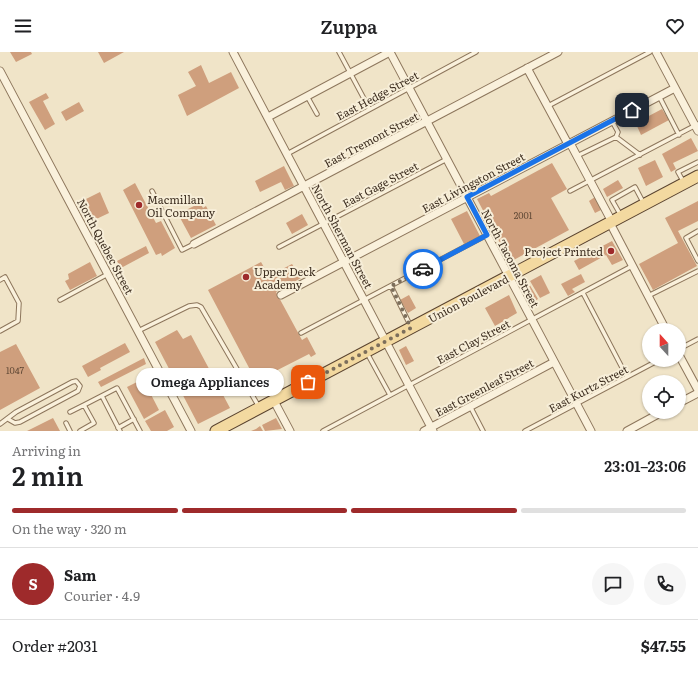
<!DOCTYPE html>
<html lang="en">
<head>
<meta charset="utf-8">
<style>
	body { margin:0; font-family:Literata,serif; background:#f6f6f6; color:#202124; height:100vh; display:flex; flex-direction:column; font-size:15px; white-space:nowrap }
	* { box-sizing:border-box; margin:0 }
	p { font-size:13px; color:#757577 }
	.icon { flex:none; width:22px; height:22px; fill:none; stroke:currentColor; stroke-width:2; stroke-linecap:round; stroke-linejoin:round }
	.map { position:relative; height:379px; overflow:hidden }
	.side { display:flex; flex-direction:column; background:#fff; flex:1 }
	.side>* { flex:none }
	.needle { width:26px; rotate:339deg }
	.fabs { position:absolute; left:642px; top:271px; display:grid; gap:8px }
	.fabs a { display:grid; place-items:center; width:44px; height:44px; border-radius:50%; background:#fff; box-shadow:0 1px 3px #0004; font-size:20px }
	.pin { position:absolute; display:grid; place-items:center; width:34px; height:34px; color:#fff; margin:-17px; border-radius:8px; box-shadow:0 2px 6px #0006 }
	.courier { position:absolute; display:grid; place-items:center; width:40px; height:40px; margin:-20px; border:3px solid #1a73e8; border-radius:50%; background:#fff; color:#222; box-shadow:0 1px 5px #0007 }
	.bubble { position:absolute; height:28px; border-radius:14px; background:#fff; box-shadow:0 1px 3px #0004; font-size:13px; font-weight:600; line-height:28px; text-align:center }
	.overview em { font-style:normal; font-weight:600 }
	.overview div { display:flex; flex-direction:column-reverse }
	.overview { display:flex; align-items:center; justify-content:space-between; height:68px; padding:0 12px }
	h1 { font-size:26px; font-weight:600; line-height:30px }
	.bar { display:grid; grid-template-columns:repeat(4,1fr); gap:6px 4px; align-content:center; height:48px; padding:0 12px }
	.bar i { height:5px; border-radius:3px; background:#e0e0e0 }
	.bar .active { background:#9e2a2b }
	.bar p { grid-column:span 4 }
	.line { display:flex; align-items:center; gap:10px; padding:0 12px; border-top:1px solid #e0e0e0 }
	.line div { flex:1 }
	.round { display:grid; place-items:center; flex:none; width:42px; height:42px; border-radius:21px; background:#f6f6f6 }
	header { display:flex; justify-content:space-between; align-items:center; height:52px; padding:0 12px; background:#fff; font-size:18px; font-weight:600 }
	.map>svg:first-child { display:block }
</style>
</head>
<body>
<header><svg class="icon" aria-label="menu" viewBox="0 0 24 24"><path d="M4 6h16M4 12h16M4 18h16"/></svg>Zuppa<svg class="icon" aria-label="heart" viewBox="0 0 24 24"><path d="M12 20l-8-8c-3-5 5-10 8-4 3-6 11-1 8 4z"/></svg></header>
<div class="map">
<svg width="698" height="379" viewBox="0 0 698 379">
	<rect width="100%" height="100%" fill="#f0e4c8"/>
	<path fill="#cf9f7d" d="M10 0H31L32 2 16 10Z
		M98 0H124L104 11Z
		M201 13 209 31 231 20 239 36 187 64 178 43 196 34 188 20Z
		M46 41 49 46 43 49 55 72 45 78 29 50Z
		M79 50 84 59 66 69 61 60Z
		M662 57 669 68 641 83 633 65 643 60 645 66Z
		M691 86 698 99 673 111 676 117 671 120 662 102Z
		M655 108 663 125 646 134 638 116Z
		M552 111 567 137 551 146 569 178 510 210 477 147 489 141 491 144Z
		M284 114 294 134 285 138 281 130 260 140 255 129Z
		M618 128 623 136 607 145 603 137Z
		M135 131 156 171 161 169 175 196 162 204 161 201 156 203 123 138Z
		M100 140 109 161 90 170 80 150Z
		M595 145 601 158 595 161 589 149Z
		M698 149V169L678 179 697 214 653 238 639 212 678 191 665 166Z
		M200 151 203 156 206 154 216 173 191 186 178 162Z
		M467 159 480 184 464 192 451 167Z
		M302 162 308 173 292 182 286 171Z
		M612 189 623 208 612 213 606 203 579 218 574 209Z
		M146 194 149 201 121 216 117 209Z
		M90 210 97 224 70 238 65 229 69 227 68 222Z
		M261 210 269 224 292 212 301 226 276 240 302 288 307 285 316 302 311 305 309 302 256 329 208 238Z
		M581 222 585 230 572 237 575 240 568 244 561 232Z
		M541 223 550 241 540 246 530 229Z
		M528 230 538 247 532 251 522 233Z
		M409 243 416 256 408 261 400 248Z
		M509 243 517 261 495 274 485 256Z
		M177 278 183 287 191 283 230 356 198 372 155 290Z
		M125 291 130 300 100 316 101 318 88 325 82 314Z
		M16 292 40 336 0 358V300Z
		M406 294 414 309 406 313 399 298Z
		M144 306 146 312 101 335 98 330Z
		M143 327 159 358 144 367 127 335Z
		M165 358 174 375 167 379H151L145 369Z
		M53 366 60 379H27Z
		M276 366 282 377 265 379 262 373Z
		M260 374 263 379H251L256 377Z"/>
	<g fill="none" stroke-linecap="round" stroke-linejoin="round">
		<defs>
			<path id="lane" d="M339 0 369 56
				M307 44 317 62
				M659 44 679 83
				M548 54 650 0
				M616 85 640 103
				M287 102 476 0
				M577 104 616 85 618 80 612 69
				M683 129 678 120 698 110
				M152 139 182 198 194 192
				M570 139 698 72
				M620 162 612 148 635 135 644 152
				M698 179 686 186 698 209
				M279 195 447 107
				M0 228 5 225 19 251 18 269 0 279
				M391 234 411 275
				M583 241 627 325
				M648 244 698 219
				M60 248 108 222
				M138 279 189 254 197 253 201 255 259 355
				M301 281 487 183
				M679 297 698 287
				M367 301 390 343
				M102 344 120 379
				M84 353 117 336 140 379
				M470 354 483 379
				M70 360 84 353 94 371 80 379
				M66 371 70 379
				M0 372 16 360 72 330 76 329 80 334 78 339 20 370 15 371 8 367
				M118 376 134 367
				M323 379 632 214
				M525 379 659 308"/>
			<path id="street" d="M233 0 433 379
				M390 0 591 379
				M656 0 698 79
				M527 16 568 92
				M0 19 191 379
				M268 65 390 0
				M570 91 612 170
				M610 171 666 278
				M194 192 558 0
				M281 243 675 36
				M679 303 698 338
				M274 349 290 379
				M679 351 698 341
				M424 379 554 310
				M627 379 662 360"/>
			<path id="primary" d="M216 379 698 124"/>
		</defs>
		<use href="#lane" stroke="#8d765c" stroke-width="5.5"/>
		<use href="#street" stroke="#8d765c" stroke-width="9"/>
		<use href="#primary" stroke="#5b4430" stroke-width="13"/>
		<use href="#lane" stroke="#faf1dc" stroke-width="3.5"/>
		<use href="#street" stroke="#faf1dc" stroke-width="7"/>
		<use href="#primary" stroke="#f3d9a0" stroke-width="11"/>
	</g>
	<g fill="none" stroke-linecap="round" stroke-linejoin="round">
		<path stroke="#7c6e5b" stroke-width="4" stroke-dasharray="0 7.2" d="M308 330 411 276 391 234 423 217"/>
		<path stroke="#1a73e8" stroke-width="5" d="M423 217 487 183 467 145 632 58"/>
	</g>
	<g fill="#9e2a2b" stroke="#f7eed8" stroke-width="1.5">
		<circle cx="139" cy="153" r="4"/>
		<circle cx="611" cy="199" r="4"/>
		<circle cx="246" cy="225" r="4"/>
	</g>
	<g text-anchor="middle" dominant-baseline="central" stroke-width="4" stroke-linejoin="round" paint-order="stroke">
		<g font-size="9" fill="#624a37">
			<text x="523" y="163">2001</text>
			<text x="15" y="318">1047</text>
		</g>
		<g font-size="11" fill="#3d2e20" stroke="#f7eed8">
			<text transform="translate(377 43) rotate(-28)">East Hedge Street</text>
			<text transform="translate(371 87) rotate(-28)">East Tremont Street</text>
			<text transform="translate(473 130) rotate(-28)">East Livingston Street</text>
			<text transform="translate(380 132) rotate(-28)">East Gage Street</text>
			<text transform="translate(343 184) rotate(62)">North Sherman Street</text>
			<text transform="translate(106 194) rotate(62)">North Quebec Street</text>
			<text transform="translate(511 206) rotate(62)">North Tacoma Street</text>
			<text transform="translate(468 246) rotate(-28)">Union Boulevard</text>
			<text transform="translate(473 289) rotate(-28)">East Clay Street</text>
			<text transform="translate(484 335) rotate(-28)">East Greenleaf Street</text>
			<text transform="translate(588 336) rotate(-28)">East Kurtz Street</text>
		</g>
		<g font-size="11" fill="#3d2e20" stroke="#f7eed8" text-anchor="start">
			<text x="147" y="147">Macmillan<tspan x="147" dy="13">Oil Company</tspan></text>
			<text x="603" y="199" text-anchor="end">Project Printed</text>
			<text x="254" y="219">Upper Deck<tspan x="254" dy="13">Academy</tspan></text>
		</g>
	</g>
</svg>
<div class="fabs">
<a><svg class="needle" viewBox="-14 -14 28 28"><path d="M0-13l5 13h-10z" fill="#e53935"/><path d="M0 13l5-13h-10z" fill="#757577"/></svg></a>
<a><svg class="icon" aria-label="locate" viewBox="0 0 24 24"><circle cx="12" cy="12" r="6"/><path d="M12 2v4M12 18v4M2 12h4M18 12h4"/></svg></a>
</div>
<div class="pin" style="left:308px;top:330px;background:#ea580c"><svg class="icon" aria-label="bag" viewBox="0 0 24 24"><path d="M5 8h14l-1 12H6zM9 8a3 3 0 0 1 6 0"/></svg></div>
<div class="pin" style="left:632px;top:58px;background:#1f2937"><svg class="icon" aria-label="home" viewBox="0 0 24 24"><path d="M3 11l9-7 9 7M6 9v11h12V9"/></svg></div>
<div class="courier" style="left:423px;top:217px"><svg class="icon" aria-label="car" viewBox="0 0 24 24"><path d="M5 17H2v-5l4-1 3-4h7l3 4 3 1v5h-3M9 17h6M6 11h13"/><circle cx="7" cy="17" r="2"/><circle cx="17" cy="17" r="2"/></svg></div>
<div class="bubble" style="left:136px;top:316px;width:148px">Omega Appliances</div>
</div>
<section class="side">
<div class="overview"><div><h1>2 min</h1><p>Arriving in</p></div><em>23:01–23:06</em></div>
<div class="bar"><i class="active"></i><i class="active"></i><i class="active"></i><i></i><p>On the way · 320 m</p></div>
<div class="line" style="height:72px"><b class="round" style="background:#9e2a2b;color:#fff">S</b><div><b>Sam</b><p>Courier · 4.9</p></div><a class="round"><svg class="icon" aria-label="chat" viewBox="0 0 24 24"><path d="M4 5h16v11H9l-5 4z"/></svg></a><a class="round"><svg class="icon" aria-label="phone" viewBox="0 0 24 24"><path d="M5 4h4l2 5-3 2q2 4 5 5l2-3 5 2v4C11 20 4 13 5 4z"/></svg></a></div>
<div class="line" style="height:52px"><div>Order #2031</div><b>$47.55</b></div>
</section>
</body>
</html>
